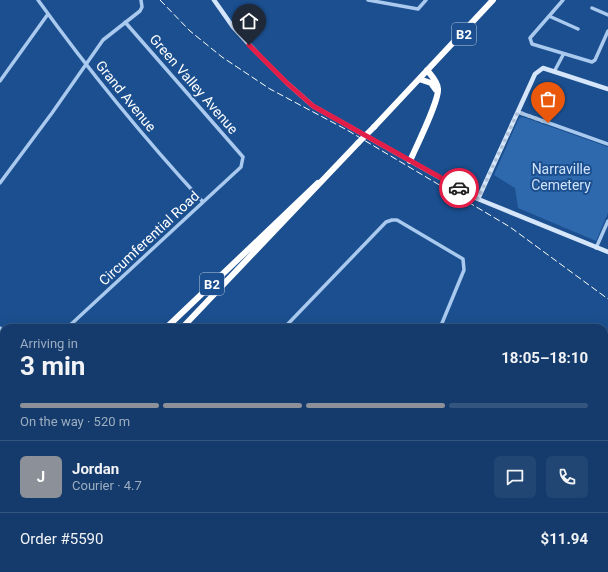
<!DOCTYPE html>
<html lang="en">
<head>
<meta charset="utf-8">
<style>
	body { margin:0; font-family:Roboto,sans-serif; background:#214673; color:#f1f3f6; height:100vh; display:flex; flex-direction:column; font-size:15px; white-space:nowrap }
	* { box-sizing:border-box; margin:0 }
	p { font-size:13px; color:#9dadc1 }
	.icon { flex:none; width:22px; height:22px; fill:none; stroke:currentColor; stroke-width:2; stroke-linecap:round; stroke-linejoin:round }
	.map { position:relative; flex:1; overflow:hidden }
	.sheet { position:absolute; left:0px; top:324px; width:608px; height:248px; display:flex; flex-direction:column; background:#143b6b; border-radius:12px 12px 0 0; box-shadow:0 4px 16px #0002,0 0 0 1px #33557e }
	.sheet>* { flex:none }
	.pin { position:absolute; display:grid; place-items:center; width:34px; height:34px; color:#fff; margin:-41px -17px; border-radius:50% 50% 50% 0; rotate:-45deg; box-shadow:0 0 4px #0007 }
	.pin .icon { rotate:45deg }
	.courier { position:absolute; display:grid; place-items:center; width:40px; height:40px; margin:-20px; border:3px solid #e11d48; border-radius:50%; background:#fff; color:#222; box-shadow:0 1px 5px #0007 }
	.overview em { font-style:normal; font-weight:700 }
	.overview div { display:flex; flex-direction:column-reverse }
	.overview { display:flex; align-items:center; justify-content:space-between; height:68px; padding:0 20px }
	h1 { font-size:26px; font-weight:700; line-height:30px }
	.bar { display:grid; grid-template-columns:repeat(4,1fr); gap:6px 4px; align-content:center; height:48px; padding:0 20px }
	.bar i { height:5px; border-radius:3px; background:#33557e }
	.bar .current { background:#8c9099 }
	.bar p { grid-column:span 4 }
	.line { display:flex; align-items:center; gap:10px; padding:0 20px; border-top:1px solid #33557e }
	.line div { flex:1 }
	.round { display:grid; place-items:center; flex:none; width:42px; height:42px; border-radius:6px; background:#214673 }
	.map>svg:first-child { display:block }
</style>
</head>
<body>
<div class="map">
<svg width="608" height="572" viewBox="0 0 608 572">
	<rect width="100%" height="100%" fill="#1b4f8f"/>
	<path fill="#2e69ad" d="M523 117 608 147V213L596 241 518 208 515 188 494 175 519 118Z"/>
	<g fill="none" stroke-linecap="round" stroke-linejoin="round">
		<path stroke="#a9c9ee" stroke-width="3.5" d="M38 0C89 71 144 138 203 202
			M368 0 418 9 426 0
			M563 0 530 38 532 44 592 62 595 60 608 31
			M592 8 608 15
			M549 16 578 29
			M554 72 563 55
			M0 81 48 14
			M518 112 608 144
			M0 183 52 113 103 40 140 11 142 7 141 0
			M596 248 608 221
			M0 328 4 332
			M67 328 241 167 243 157 125 22
			M284 328 386 222 392 220H397L463 259 464 270 440 328
			M604 535 608 526
			M604 564 608 566
			M237 568 241 572
			M277 572 281 568
			M487 572 489 568
			M587 572 589 568"/>
		<path stroke="#d6e6fa" stroke-width="4.5" d="M214 0 233 27 258 54 287 83 313 106 478 199 608 252
			M478 199 535 74 543 68 608 89
			M0 413H4
			M0 514H4"/>
		<path stroke="#f0f6ff" stroke-width="5" d="M120 568 123 572"/>
		<path stroke="#fff" stroke-width="6" d="M419 79 431 83 436 90
			M374 127 493 0
			M410 161C416 147 439 101 438 89 438 82 431 75 427 70
			M166 328 318 183
			M182 328 358 143
			M0 430 4 427
			M0 505 4 507"/>
		<path stroke="#fff" stroke-width="1" stroke-dasharray="7 3" stroke-linecap="butt" d="M160 0 190 31 222 57 270 89 347 130 510 227 608 299"/>
		<path stroke="#fff" stroke-width="6" d="M358 143 374 127"/>
	</g>
	<g fill="none" stroke-linecap="round" stroke-linejoin="round">
		<path stroke="#afc1d8" stroke-width="4" stroke-dasharray="0 7.2" d="M459 188 478 199 518 112 548 123"/>
		<path stroke="#e11d48" stroke-width="5" d="M249 45 287 83 313 106 459 188"/>
	</g>
	<g text-anchor="middle" dominant-baseline="central" stroke-width="4" stroke-linejoin="round" paint-order="stroke">
		<g fill="#1b4f8f" stroke="#bbcadd" stroke-width="1">
			<rect x="452" y="23" width="24" height="22" rx="3"/>
			<rect x="200" y="273" width="24" height="22" rx="3"/>
		</g>
		<g font-size="13" font-weight="bold" fill="#fff">
			<text x="464" y="34">B2</text>
			<text x="212" y="284">B2</text>
		</g>
		<g font-size="14" fill="#fff" stroke="#1b4f8f">
			<text transform="translate(194 84) rotate(49)">Green Valley Avenue</text>
			<text transform="translate(126 96) rotate(51)">Grand Avenue</text>
			<text transform="translate(149 238) rotate(-43)">Circumferential Road</text>
		</g>
		<g font-size="14" fill="#cfe3fa" stroke="#1b4f8f">
			<text x="561" y="169">Narraville<tspan x="561" dy="16">Cemetery</tspan></text>
		</g>
	</g>
</svg>
<div class="pin" style="left:548px;top:123px;background:#ea580c"><svg class="icon" aria-label="bag" viewBox="0 0 24 24"><path d="M5 8h14l-1 12H6zM9 8a3 3 0 0 1 6 0"/></svg></div>
<div class="pin" style="left:249px;top:45px;background:#1f2937"><svg class="icon" aria-label="home" viewBox="0 0 24 24"><path d="M3 11l9-7 9 7M6 9v11h12V9"/></svg></div>
<div class="courier" style="left:459px;top:188px"><svg class="icon" aria-label="car" viewBox="0 0 24 24"><path d="M5 17H2v-5l4-1 3-4h7l3 4 3 1v5h-3M9 17h6M6 11h13"/><circle cx="7" cy="17" r="2"/><circle cx="17" cy="17" r="2"/></svg></div>
<section class="sheet">
<div class="overview"><div><h1>3 min</h1><p>Arriving in</p></div><em>18:05–18:10</em></div>
<div class="bar"><i class="current"></i><i class="current"></i><i class="current"></i><i></i><p>On the way · 520 m</p></div>
<div class="line" style="height:72px"><b class="round" style="background:#8c9099;color:#fff">J</b><div><b>Jordan</b><p>Courier · 4.7</p></div><a class="round"><svg class="icon" aria-label="chat" viewBox="0 0 24 24"><path d="M4 5h16v11H9l-5 4z"/></svg></a><a class="round"><svg class="icon" aria-label="phone" viewBox="0 0 24 24"><path d="M5 4h4l2 5-3 2q2 4 5 5l2-3 5 2v4C11 20 4 13 5 4z"/></svg></a></div>
<div class="line" style="height:52px"><div>Order #5590</div><b>$11.94</b></div>
</section>
</div>
</body>
</html>
